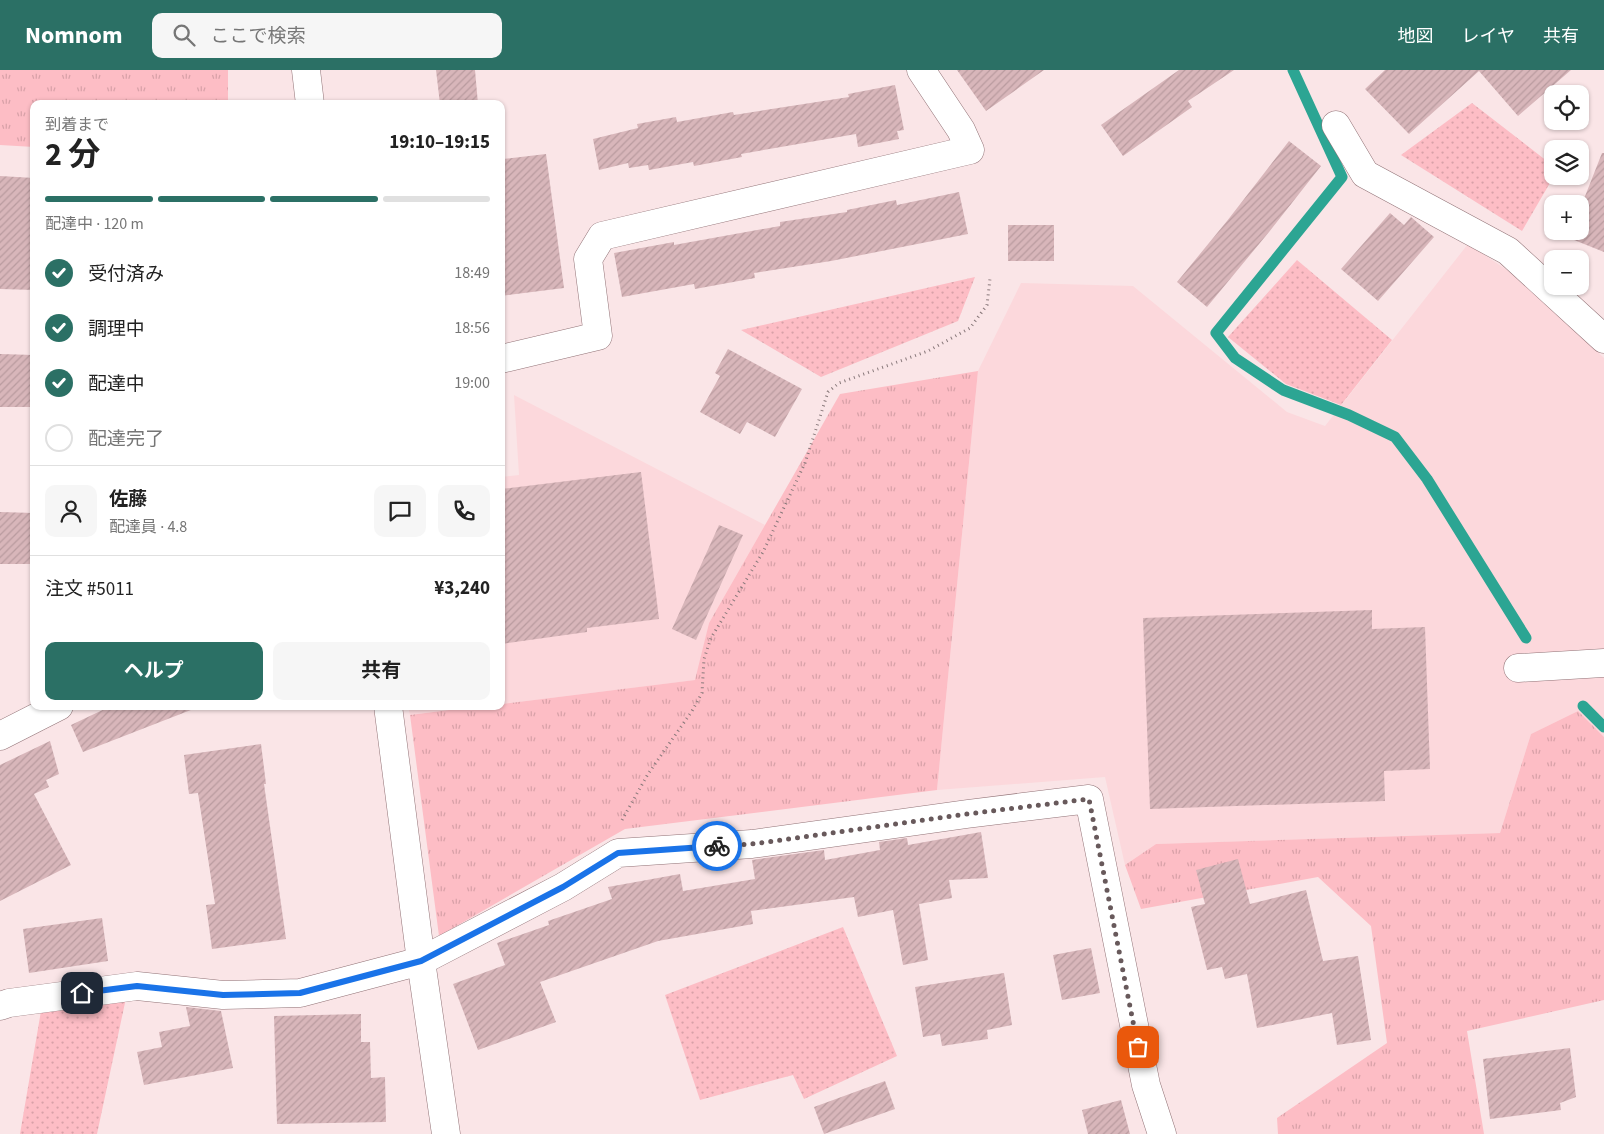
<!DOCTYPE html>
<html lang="ja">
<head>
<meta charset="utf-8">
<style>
	body { margin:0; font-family:"Source Sans 3","Noto Sans JP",sans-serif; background:#f6f6f6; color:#222; height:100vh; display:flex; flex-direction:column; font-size:19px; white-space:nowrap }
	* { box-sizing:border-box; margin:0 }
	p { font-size:16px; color:#767676 }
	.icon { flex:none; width:28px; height:28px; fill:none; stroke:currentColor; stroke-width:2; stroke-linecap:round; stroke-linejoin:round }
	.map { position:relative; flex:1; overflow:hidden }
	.sheet { position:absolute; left:30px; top:30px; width:475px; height:610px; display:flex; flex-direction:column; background:#fff; border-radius:10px; box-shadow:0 1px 4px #0004 }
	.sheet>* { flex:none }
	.fabs { position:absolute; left:1544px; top:15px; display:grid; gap:10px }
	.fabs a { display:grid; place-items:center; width:45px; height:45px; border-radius:10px; background:#fff; box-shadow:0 1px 4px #0004; font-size:25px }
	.pin { position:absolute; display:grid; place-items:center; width:42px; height:42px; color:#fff; margin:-21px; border-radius:10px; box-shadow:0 2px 8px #0006 }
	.courier { position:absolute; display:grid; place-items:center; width:50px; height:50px; margin:-25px; border:4px solid #1a73e8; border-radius:50%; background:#fff; color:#222; box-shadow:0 1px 6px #0007 }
	.summary em { font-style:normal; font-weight:700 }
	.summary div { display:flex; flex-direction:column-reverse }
	.summary { display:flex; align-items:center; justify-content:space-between; height:85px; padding:0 15px }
	h1 { font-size:32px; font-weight:700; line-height:38px }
	.bar { display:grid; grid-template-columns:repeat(4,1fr); gap:8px 5px; align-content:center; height:60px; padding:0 15px }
	.bar i { height:6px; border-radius:4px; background:#e0e0e0 }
	.bar .on { background:#2b7065 }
	.bar p { grid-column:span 4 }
	.line { display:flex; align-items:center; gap:12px; padding:0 15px; border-top:1px solid #e0e0e0 }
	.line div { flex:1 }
	.round { display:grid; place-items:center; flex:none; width:52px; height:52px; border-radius:10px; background:#f6f6f6 }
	ol { padding:0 15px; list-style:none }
	li { display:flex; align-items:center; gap:15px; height:55px }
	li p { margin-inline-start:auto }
	li .icon { padding:5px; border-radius:50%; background:#2b7065; color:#fff; stroke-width:4 }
	li:last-child { color:#767676 }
	li i { width:28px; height:28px; border:2px solid #e0e0e0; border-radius:50% }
	.primary-button { display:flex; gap:10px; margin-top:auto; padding:10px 15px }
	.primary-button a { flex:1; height:58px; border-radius:10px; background:#2b7065; color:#fff; font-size:20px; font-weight:700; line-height:58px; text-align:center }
	.primary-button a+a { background:#f6f6f6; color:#222 }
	header { display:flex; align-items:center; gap:30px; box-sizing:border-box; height:70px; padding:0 25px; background:#2b7065; color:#fff }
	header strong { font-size:24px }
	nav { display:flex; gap:28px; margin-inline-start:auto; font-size:18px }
	.search { width:350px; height:45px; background:#f6f6f6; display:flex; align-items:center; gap:12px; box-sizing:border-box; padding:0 18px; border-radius:10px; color:#767676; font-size:19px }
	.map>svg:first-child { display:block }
</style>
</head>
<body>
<header>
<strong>Nomnom</strong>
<div class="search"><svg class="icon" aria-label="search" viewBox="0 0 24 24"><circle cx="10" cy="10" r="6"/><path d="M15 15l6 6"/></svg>ここで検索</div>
<nav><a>地図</a><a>レイヤ</a><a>共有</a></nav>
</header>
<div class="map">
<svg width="1604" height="1064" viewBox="0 0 1604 1064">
	<defs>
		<pattern id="grass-tufts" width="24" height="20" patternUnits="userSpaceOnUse" patternTransform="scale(1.25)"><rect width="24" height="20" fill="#fdbdc5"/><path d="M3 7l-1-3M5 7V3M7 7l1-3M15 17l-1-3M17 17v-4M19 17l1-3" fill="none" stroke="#d8a1a8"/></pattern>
		<pattern id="garden-dots" width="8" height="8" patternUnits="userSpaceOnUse" patternTransform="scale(1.25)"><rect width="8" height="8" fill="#fdbdc5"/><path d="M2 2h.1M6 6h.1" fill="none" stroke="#d8a1a8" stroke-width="1.8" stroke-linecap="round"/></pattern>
		<pattern id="building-hatch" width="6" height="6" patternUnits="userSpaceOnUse" patternTransform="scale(1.25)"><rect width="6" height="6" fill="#d8b6ba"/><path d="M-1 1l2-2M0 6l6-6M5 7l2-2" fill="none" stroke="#b99b9f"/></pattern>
	</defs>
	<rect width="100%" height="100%" fill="#fae5e7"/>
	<path fill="#fcd8dc" d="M1468 174 1519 208 1604 288V667L1578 641 1531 664 1500 763 1156 774 1125 795 1105 707 937 720 978 301 1021 213 1133 216 1287 342 1325 356Z
		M514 325 765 455 709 553 696 610 501 634V407L519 405Z
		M408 636H480L410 645Z"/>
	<path fill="url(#grass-tufts)" d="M0 0H228V34H34V77L0 75Z
		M978 301 937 720 625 759 439 866 410 645 480 636H501V634L695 610 709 553 840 324Z
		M1578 641 1604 667V930L1467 961 1484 1064H1278L1277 1048 1387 973 1371 856 1318 807 1141 839 1125 795 1156 774 1500 763 1531 664Z"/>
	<path fill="url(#garden-dots)" d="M1472 33 1552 95V106H1554L1522 161 1401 85Z
		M1297 190 1392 270 1341 335 1286 314 1228 267Z
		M975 207 958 251 821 307 741 260Z
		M843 857 897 986 804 1029 793 1005 700 1030 665 925Z
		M126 928 97 1064H20L41 941Z"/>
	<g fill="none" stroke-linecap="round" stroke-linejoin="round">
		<path stroke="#2ca593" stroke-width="11" d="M1293 0 1342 107 1216 263 1235 288 1283 320 1349 345 1395 367 1427 409 1526 568
			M1583 636 1604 657"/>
	</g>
	<path fill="url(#building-hatch)" d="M436 0H475L478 34H440Z
		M957 0H1044L986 41Z
		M1179 0H1234L1188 31 1192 37 1123 86 1101 55Z
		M1385 0H1571L1518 46 1479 1 1409 64 1365 19Z
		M895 15 904 60 897 61 899 69 858 77 856 64 741 84 742 87 694 96 693 92 649 100 648 95 629 98 628 93 599 100 593 69 638 58 637 54 676 47 677 52 733 42 734 45 849 27 848 24Z
		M1289 71 1321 96 1269 162 1207 237 1177 212 1227 151Z
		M1602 83H1604V182L1569 168 1571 161H1580V139Z
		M546 84 564 218 501 226V111L505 110 503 89Z
		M0 106 34 108V220L0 219Z
		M959 122 968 164 831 191 754 203 755 208 695 219 694 214 622 227 614 183 674 172V175L780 156V152L847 142V140L896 130 897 135Z
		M1390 143 1404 155 1411 147 1434 167 1378 231 1341 199Z
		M1008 155H1054V191H1008Z
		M728 279 802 319 775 367 747 352 740 364 700 342 720 306 715 303Z
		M0 284 34 285V337H0Z
		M641 402 659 549 587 558V562L501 574V419Z
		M0 442 34 443V494H0Z
		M719 455 743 465 696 570 672 559Z
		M1372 540V559L1425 557 1430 699 1384 701 1385 731 1150 739 1143 548Z
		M111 636H196V638L83 682 71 655Z
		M50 671 59 704 46 710 49 717 34 724 71 795 0 831V695Z
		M261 674 266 714H264L286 869 212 879 206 835 215 834 198 723 189 724 184 685Z
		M981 762 988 808 949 810 952 828 919 834 928 890 903 895 893 840 858 847 854 827 751 841 753 854 658 871 540 912 556 952 478 980 453 914 505 895 497 873 549 855 548 851 612 829 608 817 680 804 683 821 755 809 752 790 824 780 825 790 880 780 879 772 907 768 908 775Z
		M1238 789 1250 834 1306 820 1323 891 1358 886 1371 970 1337 975 1332 943 1257 958 1247 904 1225 909 1222 897 1207 900 1191 837 1205 834 1196 800Z
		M102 848 108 891 29 903 23 859Z
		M1091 878 1100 923 1062 930 1053 885Z
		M1004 903 1012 955 987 960 988 969 942 976 940 964 923 967 915 917Z
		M186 937 221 941 233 998 144 1015 137 982 162 977 159 962 190 956Z
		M361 944V972H370L371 1008 385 1007 386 1052 277 1054 274 946Z
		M1570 978 1576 1027 1560 1033 1561 1040 1490 1049 1483 989Z
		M885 1011 895 1039 824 1064 814 1037Z
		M1121 1030 1130 1064H1088L1082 1040Z"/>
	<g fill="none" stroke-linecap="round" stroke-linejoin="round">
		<defs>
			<path id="minor" d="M1336 55 1365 104 1508 181 1604 269
				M501 289 598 266 588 189 602 166 970 80 961 60 921 0
				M1518 598 1604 593
				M0 666 59 636
				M0 936 9 933 137 916 223 925 300 923 421 891 563 817 618 783 752 774 967 744 1089 729 1146 1015 1162 1064"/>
			<path id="tertiary" d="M306 0 310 34
				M388 636 421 891 446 1064"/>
		</defs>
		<use href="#minor" stroke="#917276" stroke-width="29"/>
		<use href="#tertiary" stroke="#917276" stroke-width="29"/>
		<path stroke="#89797b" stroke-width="3" stroke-dasharray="1 4" stroke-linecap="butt" d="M622 750 648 704 692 641 702 623 704 589 711 568 763 482 805 393 828 322 839 313 928 281 970 258 987 235 990 209"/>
		<use href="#minor" stroke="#fff" stroke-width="28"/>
		<use href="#tertiary" stroke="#fff" stroke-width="28"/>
	</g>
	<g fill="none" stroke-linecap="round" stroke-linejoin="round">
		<path stroke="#68595b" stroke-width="5" stroke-dasharray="0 9" d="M717 776 752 774 967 744 1089 729 1138 977"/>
		<path stroke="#1a73e8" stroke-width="6" d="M82 923 137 916 223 925 300 923 421 891 563 817 618 783 717 776"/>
	</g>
</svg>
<div class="fabs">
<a><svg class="icon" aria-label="locate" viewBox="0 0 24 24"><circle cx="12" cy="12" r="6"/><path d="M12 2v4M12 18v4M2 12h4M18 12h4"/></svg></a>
<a><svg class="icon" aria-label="layers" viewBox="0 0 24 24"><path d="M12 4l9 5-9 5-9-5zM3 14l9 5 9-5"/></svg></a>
<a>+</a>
<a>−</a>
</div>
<div class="pin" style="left:1138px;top:977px;background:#ea580c"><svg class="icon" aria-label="bag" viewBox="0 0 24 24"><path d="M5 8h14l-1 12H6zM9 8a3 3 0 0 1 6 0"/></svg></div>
<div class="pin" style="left:82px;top:923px;background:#1f2937"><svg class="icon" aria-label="home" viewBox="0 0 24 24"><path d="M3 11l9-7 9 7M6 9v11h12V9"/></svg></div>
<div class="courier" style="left:717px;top:776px"><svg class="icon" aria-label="bike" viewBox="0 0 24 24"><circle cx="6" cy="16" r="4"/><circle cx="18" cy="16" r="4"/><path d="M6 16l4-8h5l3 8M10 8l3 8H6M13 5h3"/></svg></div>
<section class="sheet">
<div class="summary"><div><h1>2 分</h1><p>到着まで</p></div><em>19:10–19:15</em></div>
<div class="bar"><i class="on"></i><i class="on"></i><i class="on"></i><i></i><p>配達中 · 120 m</p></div>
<ol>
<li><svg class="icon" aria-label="check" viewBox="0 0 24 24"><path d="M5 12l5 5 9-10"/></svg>受付済み<p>18:49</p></li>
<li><svg class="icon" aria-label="check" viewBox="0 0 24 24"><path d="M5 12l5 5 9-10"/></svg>調理中<p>18:56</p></li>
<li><svg class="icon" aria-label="check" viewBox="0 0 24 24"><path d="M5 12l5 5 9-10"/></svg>配達中<p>19:00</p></li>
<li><i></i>配達完了</li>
</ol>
<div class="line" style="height:90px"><a class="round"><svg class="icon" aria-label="person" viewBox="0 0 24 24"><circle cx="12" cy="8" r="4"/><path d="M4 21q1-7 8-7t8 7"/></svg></a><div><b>佐藤</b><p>配達員 · 4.8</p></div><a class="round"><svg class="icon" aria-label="chat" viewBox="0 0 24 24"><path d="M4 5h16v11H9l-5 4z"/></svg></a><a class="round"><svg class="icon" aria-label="phone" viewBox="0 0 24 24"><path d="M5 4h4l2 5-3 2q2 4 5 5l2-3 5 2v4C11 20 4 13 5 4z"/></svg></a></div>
<div class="line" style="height:65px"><div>注文 #5011</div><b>¥3,240</b></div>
<div class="primary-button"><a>ヘルプ</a><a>共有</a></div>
</section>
</div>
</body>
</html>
